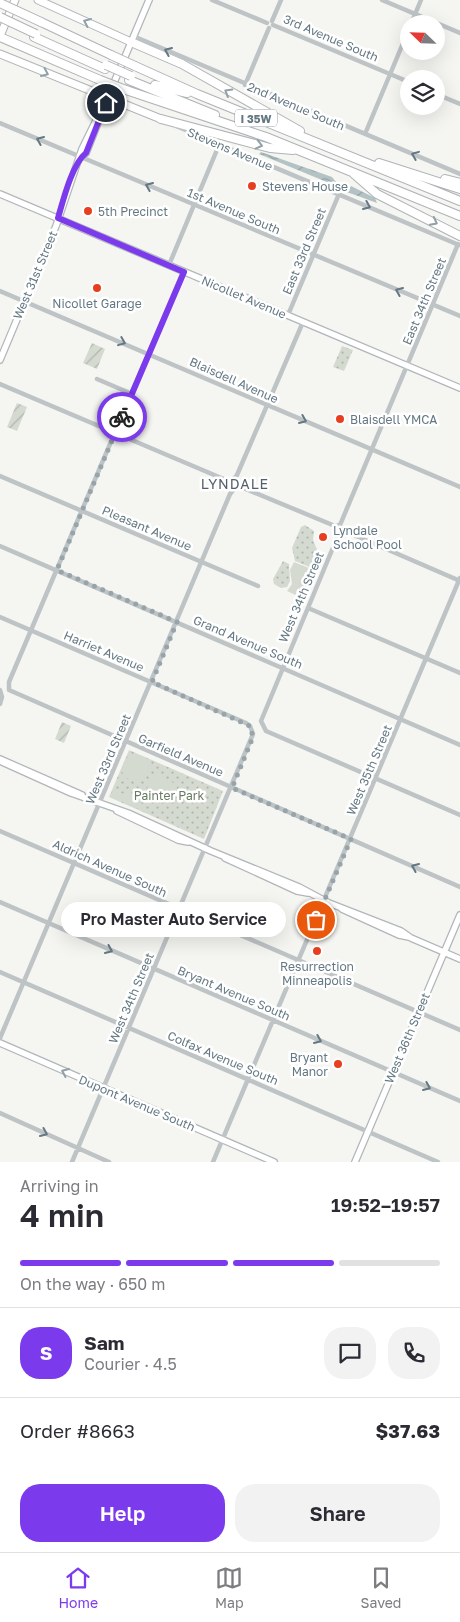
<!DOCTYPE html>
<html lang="en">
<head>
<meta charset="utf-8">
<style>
	body { margin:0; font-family:"Golos Text",sans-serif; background:#f2f2f3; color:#2b2b33; height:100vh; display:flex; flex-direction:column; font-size:19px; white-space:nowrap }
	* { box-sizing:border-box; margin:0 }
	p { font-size:16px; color:#7c7c81 }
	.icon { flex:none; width:28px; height:28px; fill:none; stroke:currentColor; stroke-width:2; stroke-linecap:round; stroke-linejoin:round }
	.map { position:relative; height:1162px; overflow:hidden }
	.panel { display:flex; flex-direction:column; background:#fff; flex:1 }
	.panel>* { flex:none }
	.needle { width:32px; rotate:293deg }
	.buttons { position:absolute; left:400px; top:15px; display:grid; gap:10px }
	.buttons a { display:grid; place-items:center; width:45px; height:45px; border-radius:50%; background:#fff; box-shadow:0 5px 20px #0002; font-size:25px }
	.pin { position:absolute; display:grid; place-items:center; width:42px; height:42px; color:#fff; margin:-21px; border:2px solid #fff; border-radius:50%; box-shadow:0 1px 5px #0007 }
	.courier { position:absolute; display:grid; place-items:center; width:50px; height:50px; margin:-25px; border:4px solid #7c3aed; border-radius:50%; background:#fff; color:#222; box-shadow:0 1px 6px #0007 }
	.bubble { position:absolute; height:35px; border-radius:18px; background:#fff; box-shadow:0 5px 20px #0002; font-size:16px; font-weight:600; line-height:35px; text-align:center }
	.head em { font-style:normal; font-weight:600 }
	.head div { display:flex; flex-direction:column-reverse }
	.head { display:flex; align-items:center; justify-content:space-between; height:85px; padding:0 20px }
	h1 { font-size:32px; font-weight:600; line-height:38px }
	.bar { display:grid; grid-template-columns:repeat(4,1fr); gap:8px 5px; align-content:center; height:60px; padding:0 20px }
	.bar i { height:6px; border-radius:4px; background:#e1e1e2 }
	.bar .on { background:#7c3aed }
	.bar p { grid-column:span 4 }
	.line { display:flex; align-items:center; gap:12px; padding:0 20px; border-top:1px solid #e1e1e2 }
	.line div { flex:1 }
	.round { display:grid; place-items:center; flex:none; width:52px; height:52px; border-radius:20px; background:#f2f2f3 }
	.primary-button { display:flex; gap:10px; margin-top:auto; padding:10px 20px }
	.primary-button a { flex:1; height:58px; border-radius:20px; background:#7c3aed; color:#fff; font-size:20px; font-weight:600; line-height:58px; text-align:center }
	.primary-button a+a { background:#f2f2f3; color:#2b2b33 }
	.tab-bar { display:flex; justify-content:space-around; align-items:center; height:70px; border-top:1px solid #e1e1e2; background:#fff; font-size:14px; color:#7c7c81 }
	.tab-bar a { display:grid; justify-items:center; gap:2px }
	.tab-bar .on { color:#7c3aed }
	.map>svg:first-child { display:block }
</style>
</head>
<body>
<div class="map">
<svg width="460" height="1162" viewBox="0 0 460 1162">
	<defs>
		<pattern id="grass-dots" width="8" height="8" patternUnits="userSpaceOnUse" patternTransform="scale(1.25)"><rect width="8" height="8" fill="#d5dad1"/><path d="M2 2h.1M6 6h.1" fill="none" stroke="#b0b6af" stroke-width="1.8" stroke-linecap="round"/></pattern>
		<pattern id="garden-furrows" width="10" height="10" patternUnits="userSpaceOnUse" patternTransform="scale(1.25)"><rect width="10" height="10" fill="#d5dad1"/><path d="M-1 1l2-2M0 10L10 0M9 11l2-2" fill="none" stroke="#b0b6af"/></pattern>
		<pattern id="water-waves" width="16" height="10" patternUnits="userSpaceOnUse" patternTransform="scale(1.25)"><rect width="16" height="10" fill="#b3c2c5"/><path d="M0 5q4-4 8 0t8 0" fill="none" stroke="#95a2a5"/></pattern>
	</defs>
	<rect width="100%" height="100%" fill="#f5f5f1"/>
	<path fill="url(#grass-dots)" d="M342 346 353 350 344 371 333 367Z
		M305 525 314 531 313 540 318 552 312 568 295 561 292 548 301 527Z
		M283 561 289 564 290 581 287 587 281 588 274 584 273 579Z
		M129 750 223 791 204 839 109 797Z"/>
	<path fill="url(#garden-furrows)" d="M92 343 105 349 97 369 83 363Z
		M17 403 27 407 17 431 7 427Z
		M62 722 71 726 64 743 55 739Z"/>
	<path fill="#d5dad1" d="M294 562 314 570 302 598 287 591 292 584 290 570Z
		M133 754 151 763 147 773 138 780 126 778 121 770 128 756Z
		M154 774 178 785 172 799 147 788Z
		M113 790 130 796 142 794 139 809 110 797Z"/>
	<path fill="url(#water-waves)" d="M261 152 332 177 336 182 334 185 259 154Z
		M351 186 375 198 377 203 347 192Z"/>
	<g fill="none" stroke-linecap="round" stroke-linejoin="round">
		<defs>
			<path id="secondary" d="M81 157 86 153 106 103
				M0 194 460 388
				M0 360 56 226 82 149 110 92 149 0
				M0 759 82 795
				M0 761 71 793 128 813 211 851 299 887 329 903 401 931 411 938 460 959
				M117 811 178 840 188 842
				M225 858 297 891 308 893
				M342 909 399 935 409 937
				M0 1043 274 1162
				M355 1162 460 915"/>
			<path id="primary" d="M38 0 131 42
				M0 36 15 0
				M0 54 161 119"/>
			<path id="highway" d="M41 22 111 55
				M0 37 100 80
				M34 37 105 69
				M131 42 182 64 300 131
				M135 66 197 94 460 201
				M129 80 215 115
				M155 85 187 93
				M126 90 266 137 460 216
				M161 119 270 148 293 150
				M379 163 460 189
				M354 174 377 194 460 236
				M445 179 460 183"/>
		</defs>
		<use href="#secondary" stroke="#b0b7ba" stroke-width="8"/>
		<use href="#primary" stroke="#afb5b8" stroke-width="9"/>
		<use href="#highway" stroke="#afb4b7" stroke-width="10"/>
		<path stroke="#bec3c6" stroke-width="4.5" d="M212 0 267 23
			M382 0 460 33
			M272 21 281 0
			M411 24 421 0
			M273 25 409 82
			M133 36 460 174
			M245 85 269 28
			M436 94 460 104
			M0 123 460 316
			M176 126 459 245
			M365 134 409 29
			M169 265 219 145
			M183 272 9 682V690L460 887
			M0 291 460 487
			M288 315 339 194
			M97 379 132 394
			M0 384 226 480H233L237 475 303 322
			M0 476 258 586
			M0 546 460 745
			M460 581 347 532 342 533 337 538 261 721 266 731 460 815
			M308 608 460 673
			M0 617 246 723 250 726 253 734 72 1162
			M0 690 2 697 0 704
			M0 831 460 1030
			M0 902 460 1101
			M0 972 438 1162
			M0 1038 230 494 235 488 241 487 335 526 340 525 458 244
			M0 1113 109 1162
			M213 1162 460 578"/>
		<use href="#secondary" stroke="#fff" stroke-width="5.5"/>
		<use href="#primary" stroke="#fff" stroke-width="7"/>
		<use href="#highway" stroke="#fff" stroke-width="8"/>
		<defs>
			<path id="highway-bridge" d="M0 3 41 22
				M0 17 36 34
				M111 55 135 66
				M106 65 131 76
				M100 80 126 90"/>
		</defs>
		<use href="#highway-bridge" stroke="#afb4b7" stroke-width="10" stroke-linecap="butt"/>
		<use href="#highway-bridge" stroke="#fff" stroke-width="8"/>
	</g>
	<defs><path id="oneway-chevron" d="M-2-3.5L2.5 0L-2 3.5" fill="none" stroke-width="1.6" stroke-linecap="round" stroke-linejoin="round" transform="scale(1.25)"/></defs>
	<g stroke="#92a0a8">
		<use href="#oneway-chevron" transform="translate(87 22) rotate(-156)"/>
		<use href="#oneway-chevron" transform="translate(45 73) rotate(24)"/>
		<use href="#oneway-chevron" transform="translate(228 92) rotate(-149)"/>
		<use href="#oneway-chevron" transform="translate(259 145) rotate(14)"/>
		<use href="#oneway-chevron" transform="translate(434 222) rotate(27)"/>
		<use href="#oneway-chevron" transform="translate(65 1072) rotate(-156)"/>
	</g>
	<g stroke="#647883">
		<use href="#oneway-chevron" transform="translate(168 51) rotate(-157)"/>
		<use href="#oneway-chevron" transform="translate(40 140) rotate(-157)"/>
		<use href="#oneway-chevron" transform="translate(415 155) rotate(-158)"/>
		<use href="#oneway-chevron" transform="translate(149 186) rotate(-157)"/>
		<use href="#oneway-chevron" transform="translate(367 206) rotate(23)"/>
		<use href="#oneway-chevron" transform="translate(399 291) rotate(-157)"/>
		<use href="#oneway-chevron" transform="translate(122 342) rotate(22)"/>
		<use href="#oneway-chevron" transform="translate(303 420) rotate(23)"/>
		<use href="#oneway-chevron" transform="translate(415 867) rotate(-157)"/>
		<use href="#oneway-chevron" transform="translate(109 950) rotate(24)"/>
		<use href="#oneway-chevron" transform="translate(318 1040) rotate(23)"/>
		<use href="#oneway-chevron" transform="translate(427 1087) rotate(23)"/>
		<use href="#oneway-chevron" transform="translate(44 1133) rotate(24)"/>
	</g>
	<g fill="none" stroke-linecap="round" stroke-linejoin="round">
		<path stroke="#97a4aa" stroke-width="5" stroke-dasharray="0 9" d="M122 417 57 570 177 622 152 682 250 726 253 737 232 788 351 839 316 920"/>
		<path stroke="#7c3aed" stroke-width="6" d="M106 103 86 153C72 164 63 201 58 218L184 272 122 417"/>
	</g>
	<g fill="#e73e20" stroke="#fff" stroke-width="2">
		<circle cx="252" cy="186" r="5"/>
		<circle cx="88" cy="211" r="5"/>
		<circle cx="97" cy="288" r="5"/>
		<circle cx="340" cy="419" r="5"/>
		<circle cx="323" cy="537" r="5"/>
		<circle cx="317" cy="951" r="5"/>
		<circle cx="338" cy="1064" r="5"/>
	</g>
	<g text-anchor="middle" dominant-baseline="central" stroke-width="5" stroke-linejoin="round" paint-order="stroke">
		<rect fill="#fff" stroke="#92a0a8" stroke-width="1" x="235" y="109.5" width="42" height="17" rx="4"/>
		<g font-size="11" font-weight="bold" fill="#647883">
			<text x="256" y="118">I 35W</text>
		</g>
		<g font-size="12" fill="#647883" stroke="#fff">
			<text transform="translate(331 38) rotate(23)">3rd Avenue South</text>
			<text transform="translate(296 106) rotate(23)">2nd Avenue South</text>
			<text transform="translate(230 149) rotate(23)">Stevens Avenue</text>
			<text transform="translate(234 211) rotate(23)">1st Avenue South</text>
			<text transform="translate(304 251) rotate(-67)">East 33rd Street</text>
			<text transform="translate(35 275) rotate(-67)">West 31st Street</text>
			<text transform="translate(244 297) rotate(23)">Nicollet Avenue</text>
			<text transform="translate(424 301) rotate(-67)">East 34th Street</text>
			<text transform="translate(234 380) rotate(24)">Blaisdell Avenue</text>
			<text transform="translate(147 528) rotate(23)">Pleasant Avenue</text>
			<text transform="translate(301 597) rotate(-67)">West 34th Street</text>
			<text transform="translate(248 642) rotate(23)">Grand Avenue South</text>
			<text transform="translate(104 651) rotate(23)">Harriet Avenue</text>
			<text transform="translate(181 755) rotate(23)">Garfield Avenue</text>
			<text transform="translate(108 759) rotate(-67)">West 33rd Street</text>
			<text transform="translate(369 770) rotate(-67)">West 35th Street</text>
			<text transform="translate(110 868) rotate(24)">Aldrich Avenue South</text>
			<text transform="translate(234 993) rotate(23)">Bryant Avenue South</text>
			<text transform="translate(131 998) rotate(-67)">West 34th Street</text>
			<text transform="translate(407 1038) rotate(-67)">West 36th Street</text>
			<text transform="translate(223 1058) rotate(23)">Colfax Avenue South</text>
			<text transform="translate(137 1103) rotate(23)">Dupont Avenue South</text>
		</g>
		<g font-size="12" fill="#647883" stroke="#fff" text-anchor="start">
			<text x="262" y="186">Stevens House</text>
			<text x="98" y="211">5th Precinct</text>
			<text x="97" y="303" text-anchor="middle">Nicollet Garage</text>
			<text x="350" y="419">Blaisdell YMCA</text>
			<text x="333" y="530">Lyndale<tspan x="333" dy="14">School Pool</tspan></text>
			<text x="317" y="966" text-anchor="middle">Resurrection<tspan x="317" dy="14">Minneapolis</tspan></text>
			<text x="328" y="1057" text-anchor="end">Bryant<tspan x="328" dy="14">Manor</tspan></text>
		</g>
		<g font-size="12" fill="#697a63" stroke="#fff">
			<text x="169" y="795">Painter Park</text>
		</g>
		<g font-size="14" letter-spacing="1" fill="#526068" stroke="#fff">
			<text x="235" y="483">LYNDALE</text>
		</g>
	</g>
</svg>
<div class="buttons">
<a><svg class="needle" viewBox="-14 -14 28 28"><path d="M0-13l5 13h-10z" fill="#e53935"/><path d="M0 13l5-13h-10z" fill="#7c7c81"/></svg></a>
<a><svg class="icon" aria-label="layers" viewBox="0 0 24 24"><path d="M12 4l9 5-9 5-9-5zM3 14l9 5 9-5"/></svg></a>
</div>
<div class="pin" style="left:316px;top:920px;background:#ea580c"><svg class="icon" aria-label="bag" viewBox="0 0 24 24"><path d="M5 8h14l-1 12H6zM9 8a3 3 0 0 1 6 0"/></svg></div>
<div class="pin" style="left:106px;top:103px;background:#1f2937"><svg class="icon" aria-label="home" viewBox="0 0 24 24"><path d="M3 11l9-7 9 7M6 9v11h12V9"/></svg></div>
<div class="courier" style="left:122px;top:417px"><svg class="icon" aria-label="bike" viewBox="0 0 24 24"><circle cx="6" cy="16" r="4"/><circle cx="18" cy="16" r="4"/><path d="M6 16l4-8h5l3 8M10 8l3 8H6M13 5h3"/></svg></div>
<div class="bubble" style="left:61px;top:902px;width:225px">Pro Master Auto Service</div>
</div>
<section class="panel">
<div class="head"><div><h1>4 min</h1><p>Arriving in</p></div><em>19:52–19:57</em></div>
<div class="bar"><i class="on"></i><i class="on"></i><i class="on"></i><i></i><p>On the way · 650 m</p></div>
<div class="line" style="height:90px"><b class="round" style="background:#7c3aed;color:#fff">S</b><div><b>Sam</b><p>Courier · 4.5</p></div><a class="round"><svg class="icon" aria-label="chat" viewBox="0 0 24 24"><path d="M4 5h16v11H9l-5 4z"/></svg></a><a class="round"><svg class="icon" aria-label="phone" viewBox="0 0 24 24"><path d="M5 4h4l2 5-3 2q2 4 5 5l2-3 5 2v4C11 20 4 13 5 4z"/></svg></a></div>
<div class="line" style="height:65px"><div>Order #8663</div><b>$37.63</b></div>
<div class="primary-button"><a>Help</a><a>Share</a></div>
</section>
<nav class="tab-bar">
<a class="on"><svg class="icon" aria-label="home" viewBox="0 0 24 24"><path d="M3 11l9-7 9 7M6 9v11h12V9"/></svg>Home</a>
<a><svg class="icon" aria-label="map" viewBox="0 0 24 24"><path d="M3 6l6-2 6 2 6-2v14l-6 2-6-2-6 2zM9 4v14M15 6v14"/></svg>Map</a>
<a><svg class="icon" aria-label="saved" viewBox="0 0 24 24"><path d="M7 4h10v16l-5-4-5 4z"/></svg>Saved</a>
</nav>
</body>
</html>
